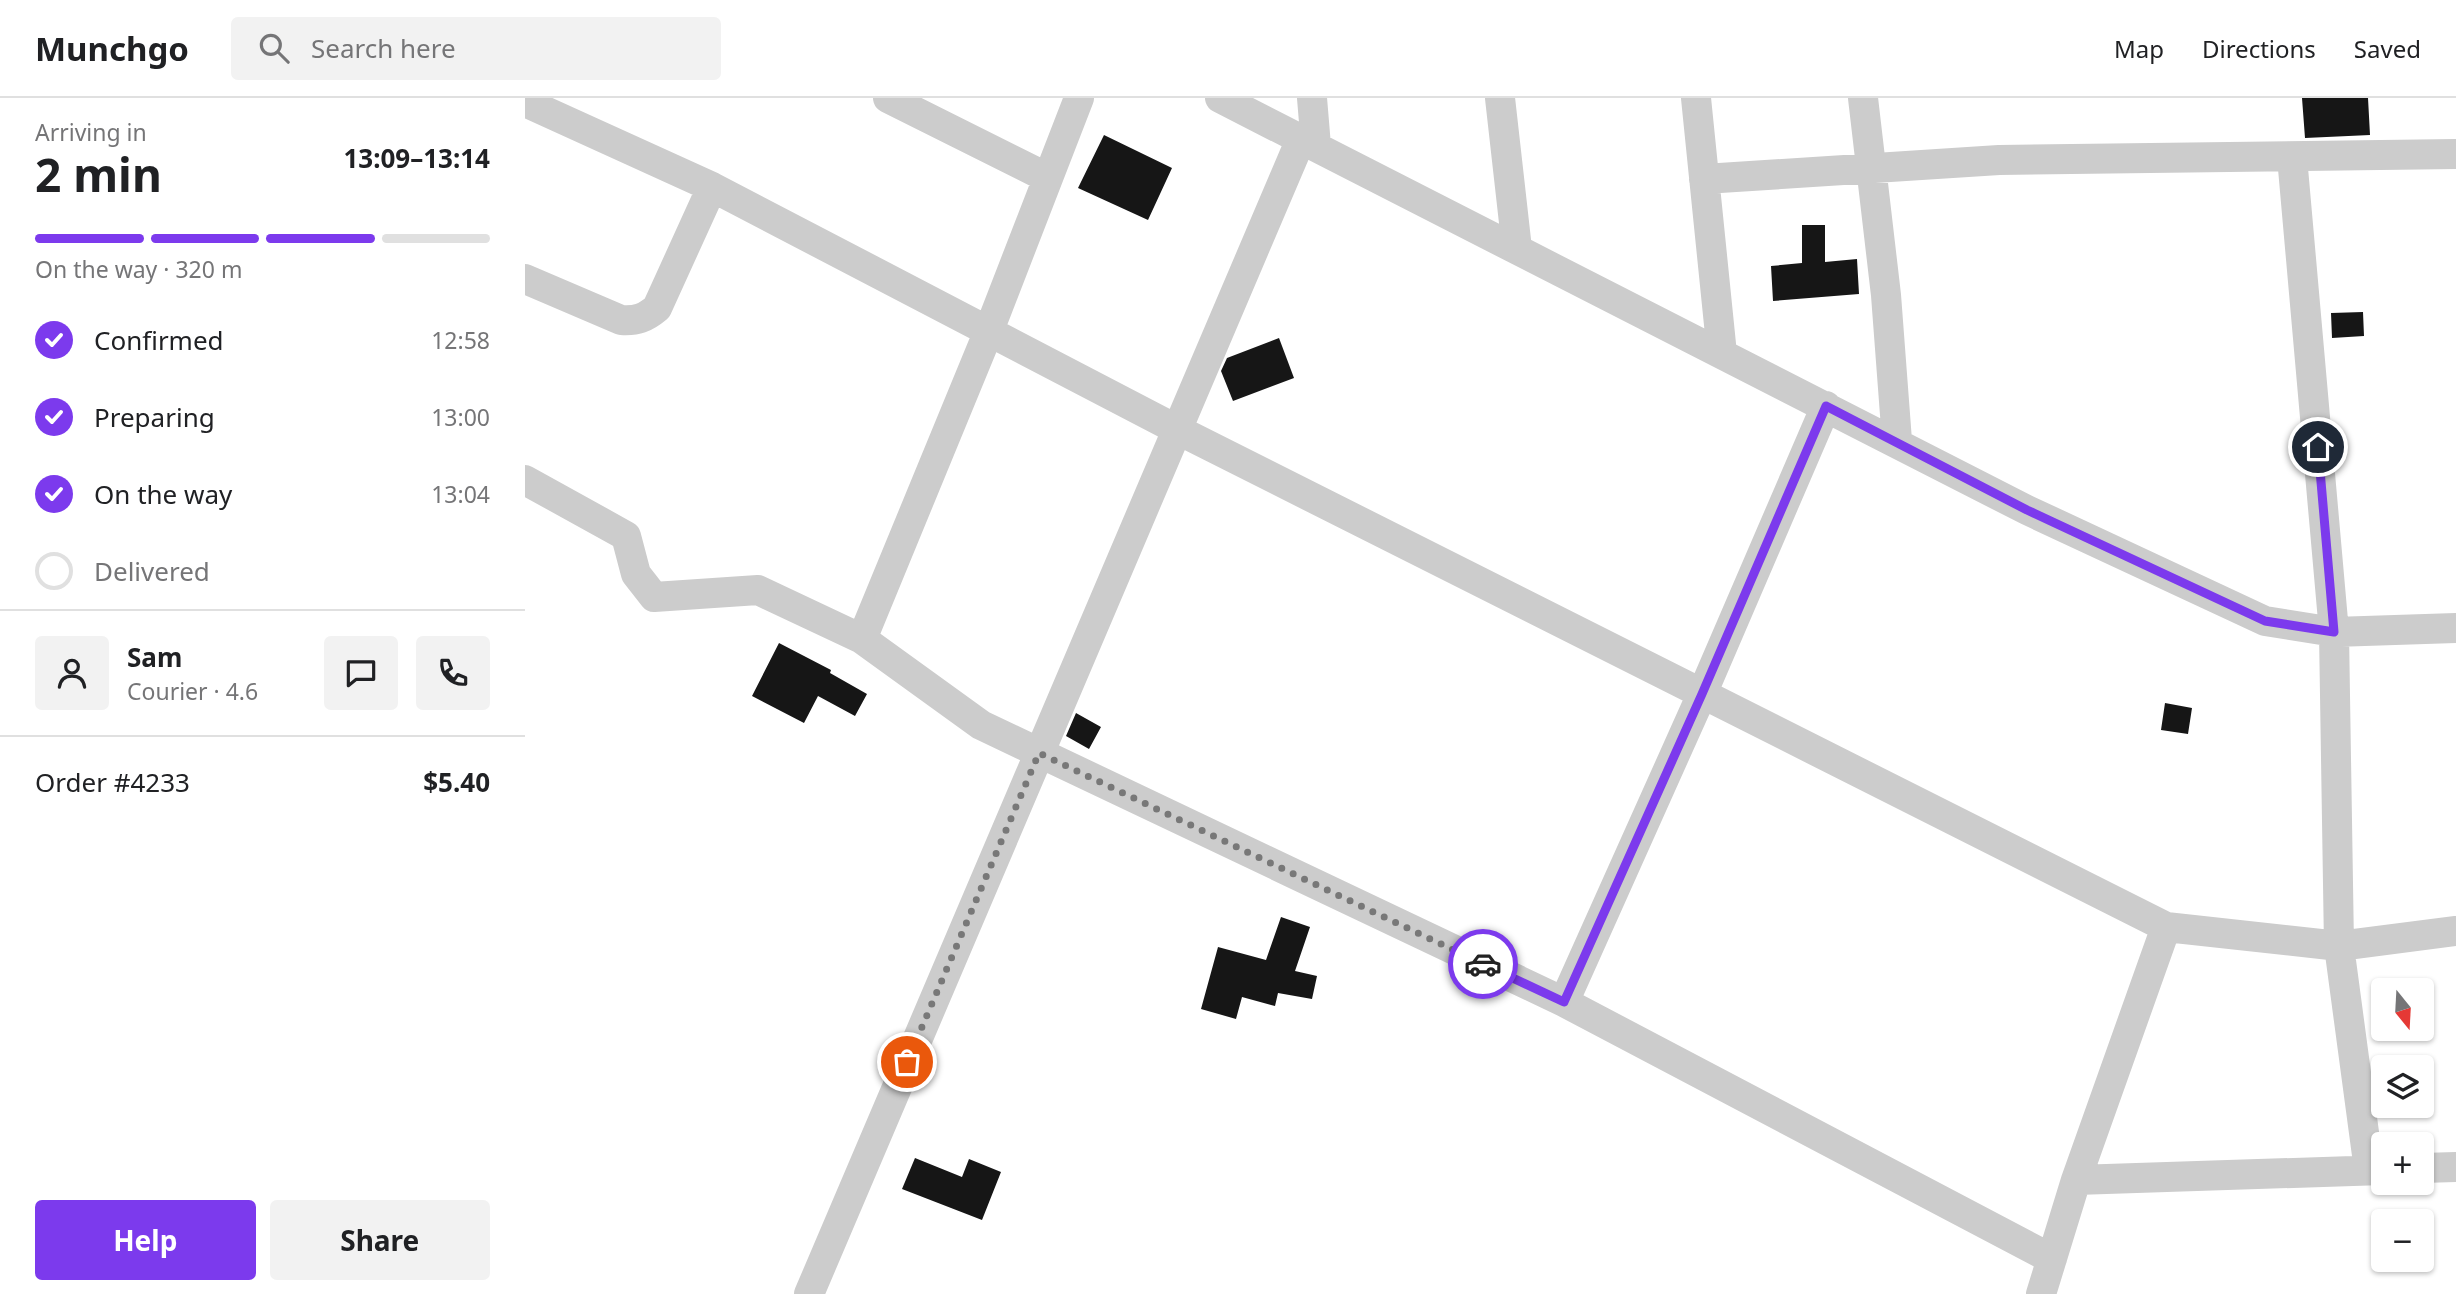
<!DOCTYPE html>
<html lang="en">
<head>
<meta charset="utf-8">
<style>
	body { margin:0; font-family:"Noto Sans",sans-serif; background:#f2f2f2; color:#202124; height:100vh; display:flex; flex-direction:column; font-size:26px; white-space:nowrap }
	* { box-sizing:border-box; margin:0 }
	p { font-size:23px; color:#757577 }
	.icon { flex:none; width:38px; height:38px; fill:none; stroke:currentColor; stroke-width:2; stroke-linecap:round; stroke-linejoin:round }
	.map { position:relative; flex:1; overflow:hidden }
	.panel { display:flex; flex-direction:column; background:#fff; width:525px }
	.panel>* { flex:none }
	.needle { width:46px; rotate:162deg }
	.tools { position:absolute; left:1846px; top:880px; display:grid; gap:14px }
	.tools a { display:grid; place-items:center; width:63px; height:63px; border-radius:7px; background:#fff; box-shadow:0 2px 5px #0004; font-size:35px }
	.pin { position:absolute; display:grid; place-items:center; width:60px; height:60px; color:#fff; margin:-30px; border:4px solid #fff; border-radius:50%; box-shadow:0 2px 7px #0007 }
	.courier { position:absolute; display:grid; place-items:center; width:70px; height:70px; margin:-35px; border:5px solid #7c3aed; border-radius:50%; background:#fff; color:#222; box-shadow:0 2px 9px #0007 }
	.summary em { font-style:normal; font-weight:700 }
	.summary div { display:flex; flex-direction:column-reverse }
	.summary { display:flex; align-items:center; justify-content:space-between; height:119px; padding:0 35px }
	h1 { font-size:46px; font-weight:700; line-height:52px }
	.bar { display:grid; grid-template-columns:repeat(4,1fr); gap:10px 7px; align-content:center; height:84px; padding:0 35px }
	.bar i { height:9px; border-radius:5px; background:#e0e0e0 }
	.bar .current { background:#7c3aed }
	.bar p { grid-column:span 4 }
	.line { display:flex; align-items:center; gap:18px; padding:0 35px; border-top:2px solid #e0e0e0 }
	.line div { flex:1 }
	.round { display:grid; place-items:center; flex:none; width:74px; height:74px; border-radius:7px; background:#f2f2f2 }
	ol { padding:0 35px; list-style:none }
	li { display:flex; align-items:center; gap:21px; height:77px }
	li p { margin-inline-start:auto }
	li .icon { padding:7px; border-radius:50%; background:#7c3aed; color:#fff; stroke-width:4 }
	li:last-child { color:#757577 }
	li i { width:38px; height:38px; border:4px solid #e0e0e0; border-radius:50% }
	.button { display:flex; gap:14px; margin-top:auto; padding:14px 35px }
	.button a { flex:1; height:80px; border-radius:7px; background:#7c3aed; color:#fff; font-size:28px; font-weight:700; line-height:80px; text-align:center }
	.button a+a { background:#f2f2f2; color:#202124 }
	header { display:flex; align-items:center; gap:42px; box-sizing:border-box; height:98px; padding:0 35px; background:#fff; border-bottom:2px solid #e0e0e0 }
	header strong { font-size:33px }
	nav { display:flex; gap:38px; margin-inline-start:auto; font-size:24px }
	.search { width:490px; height:63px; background:#f2f2f2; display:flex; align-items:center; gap:18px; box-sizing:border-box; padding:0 24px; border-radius:7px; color:#757577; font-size:26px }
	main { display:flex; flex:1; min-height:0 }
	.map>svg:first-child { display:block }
</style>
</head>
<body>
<header>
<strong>Munchgo</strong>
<div class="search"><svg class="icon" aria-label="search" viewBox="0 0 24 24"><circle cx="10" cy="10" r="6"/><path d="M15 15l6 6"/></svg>Search here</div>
<nav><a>Map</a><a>Directions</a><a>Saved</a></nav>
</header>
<main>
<section class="panel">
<div class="summary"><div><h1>2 min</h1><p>Arriving in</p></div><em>13:09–13:14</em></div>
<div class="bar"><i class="current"></i><i class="current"></i><i class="current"></i><i></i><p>On the way · 320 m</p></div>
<ol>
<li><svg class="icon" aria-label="check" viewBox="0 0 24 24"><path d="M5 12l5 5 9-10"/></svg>Confirmed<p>12:58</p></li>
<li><svg class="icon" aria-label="check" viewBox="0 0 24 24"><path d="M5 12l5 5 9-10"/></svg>Preparing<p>13:00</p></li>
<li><svg class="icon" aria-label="check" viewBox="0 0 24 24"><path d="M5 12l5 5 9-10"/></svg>On the way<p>13:04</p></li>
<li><i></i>Delivered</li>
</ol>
<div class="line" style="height:126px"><a class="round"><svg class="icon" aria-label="person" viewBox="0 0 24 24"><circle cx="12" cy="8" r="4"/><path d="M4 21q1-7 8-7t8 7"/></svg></a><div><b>Sam</b><p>Courier · 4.6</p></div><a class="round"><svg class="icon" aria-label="chat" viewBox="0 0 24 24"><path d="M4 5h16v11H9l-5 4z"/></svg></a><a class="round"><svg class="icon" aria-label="phone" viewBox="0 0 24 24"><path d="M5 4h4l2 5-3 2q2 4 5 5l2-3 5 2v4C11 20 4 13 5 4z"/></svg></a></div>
<div class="line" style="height:91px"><div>Order #4233</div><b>$5.40</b></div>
<div class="button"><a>Help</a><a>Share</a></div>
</section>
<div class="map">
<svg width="1931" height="1196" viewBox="0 0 1931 1196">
	<rect width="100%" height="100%" fill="#fff"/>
	<path fill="#161616" d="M1777 0H1843L1845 37 1780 40Z
		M579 37 647 70 623 122 553 90Z
		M1277 127H1300V164L1332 161 1334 196 1248 203 1246 168 1277 165Z
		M1838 214 1839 238 1807 240 1806 215Z
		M754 240 769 280 708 303 696 273 702 260Z
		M254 545 306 572 305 575 342 596 330 618 293 598 279 625 227 598Z
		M1640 605 1667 610 1663 636 1636 632Z
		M551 615 576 629 564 651 541 638Z
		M756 819 785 829 770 873 792 878 787 901 753 895 750 908 717 899 711 921 676 911 693 849 741 862Z
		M390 1060 437 1079 444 1061 476 1074 457 1122 377 1091Z"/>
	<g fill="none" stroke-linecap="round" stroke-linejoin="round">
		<path stroke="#ccc" stroke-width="30" d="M363 0 523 80
			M695 0 1502 412 1740 523 1809 534 1931 530
			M787 0 791 48
			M975 0 992 151
			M1171 0 1197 256
			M1338 0 1361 197 1372 343
			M0 4 187 89 651 331 1641 829 1814 848 1931 833
			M1767 59 1809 534 1814 848 1844 1072
			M1179 81 1474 62 1931 56
			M0 181 96 222C112 223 120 220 132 210L187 89
			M0 382 101 438 111 476 129 499 233 492 337 541 456 627 1039 904 1527 1161
			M337 541 463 235 554 0
			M1039 904 1177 596 1301 308
			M1897 1070 1931 1069
			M1551 1082 1858 1072
			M284 1196 776 41
			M1516 1196 1551 1082 1641 829"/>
	</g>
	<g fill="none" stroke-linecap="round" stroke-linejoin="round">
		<path stroke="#787878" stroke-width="7" stroke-dasharray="0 12.6" d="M382 964 514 655 958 866"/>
		<path stroke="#7c3aed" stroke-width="9" d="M958 866 1039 904 1177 596 1301 308 1502 412 1740 523 1809 534 1793 349"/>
	</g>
</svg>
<div class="tools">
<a><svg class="needle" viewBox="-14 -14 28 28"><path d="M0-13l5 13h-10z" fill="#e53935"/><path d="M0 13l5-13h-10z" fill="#757577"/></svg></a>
<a><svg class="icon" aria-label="layers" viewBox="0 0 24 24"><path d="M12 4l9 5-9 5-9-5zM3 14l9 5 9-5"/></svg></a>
<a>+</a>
<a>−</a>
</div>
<div class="pin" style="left:382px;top:964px;background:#ea580c"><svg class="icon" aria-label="bag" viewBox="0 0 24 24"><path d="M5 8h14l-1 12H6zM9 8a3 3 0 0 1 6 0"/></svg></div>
<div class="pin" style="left:1793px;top:349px;background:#1f2937"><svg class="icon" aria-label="home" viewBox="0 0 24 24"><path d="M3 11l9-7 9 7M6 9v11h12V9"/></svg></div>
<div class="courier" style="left:958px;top:866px"><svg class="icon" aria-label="car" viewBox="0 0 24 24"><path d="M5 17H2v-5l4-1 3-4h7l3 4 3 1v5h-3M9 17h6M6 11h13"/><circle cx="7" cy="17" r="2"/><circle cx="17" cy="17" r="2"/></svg></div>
</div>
</main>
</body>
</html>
